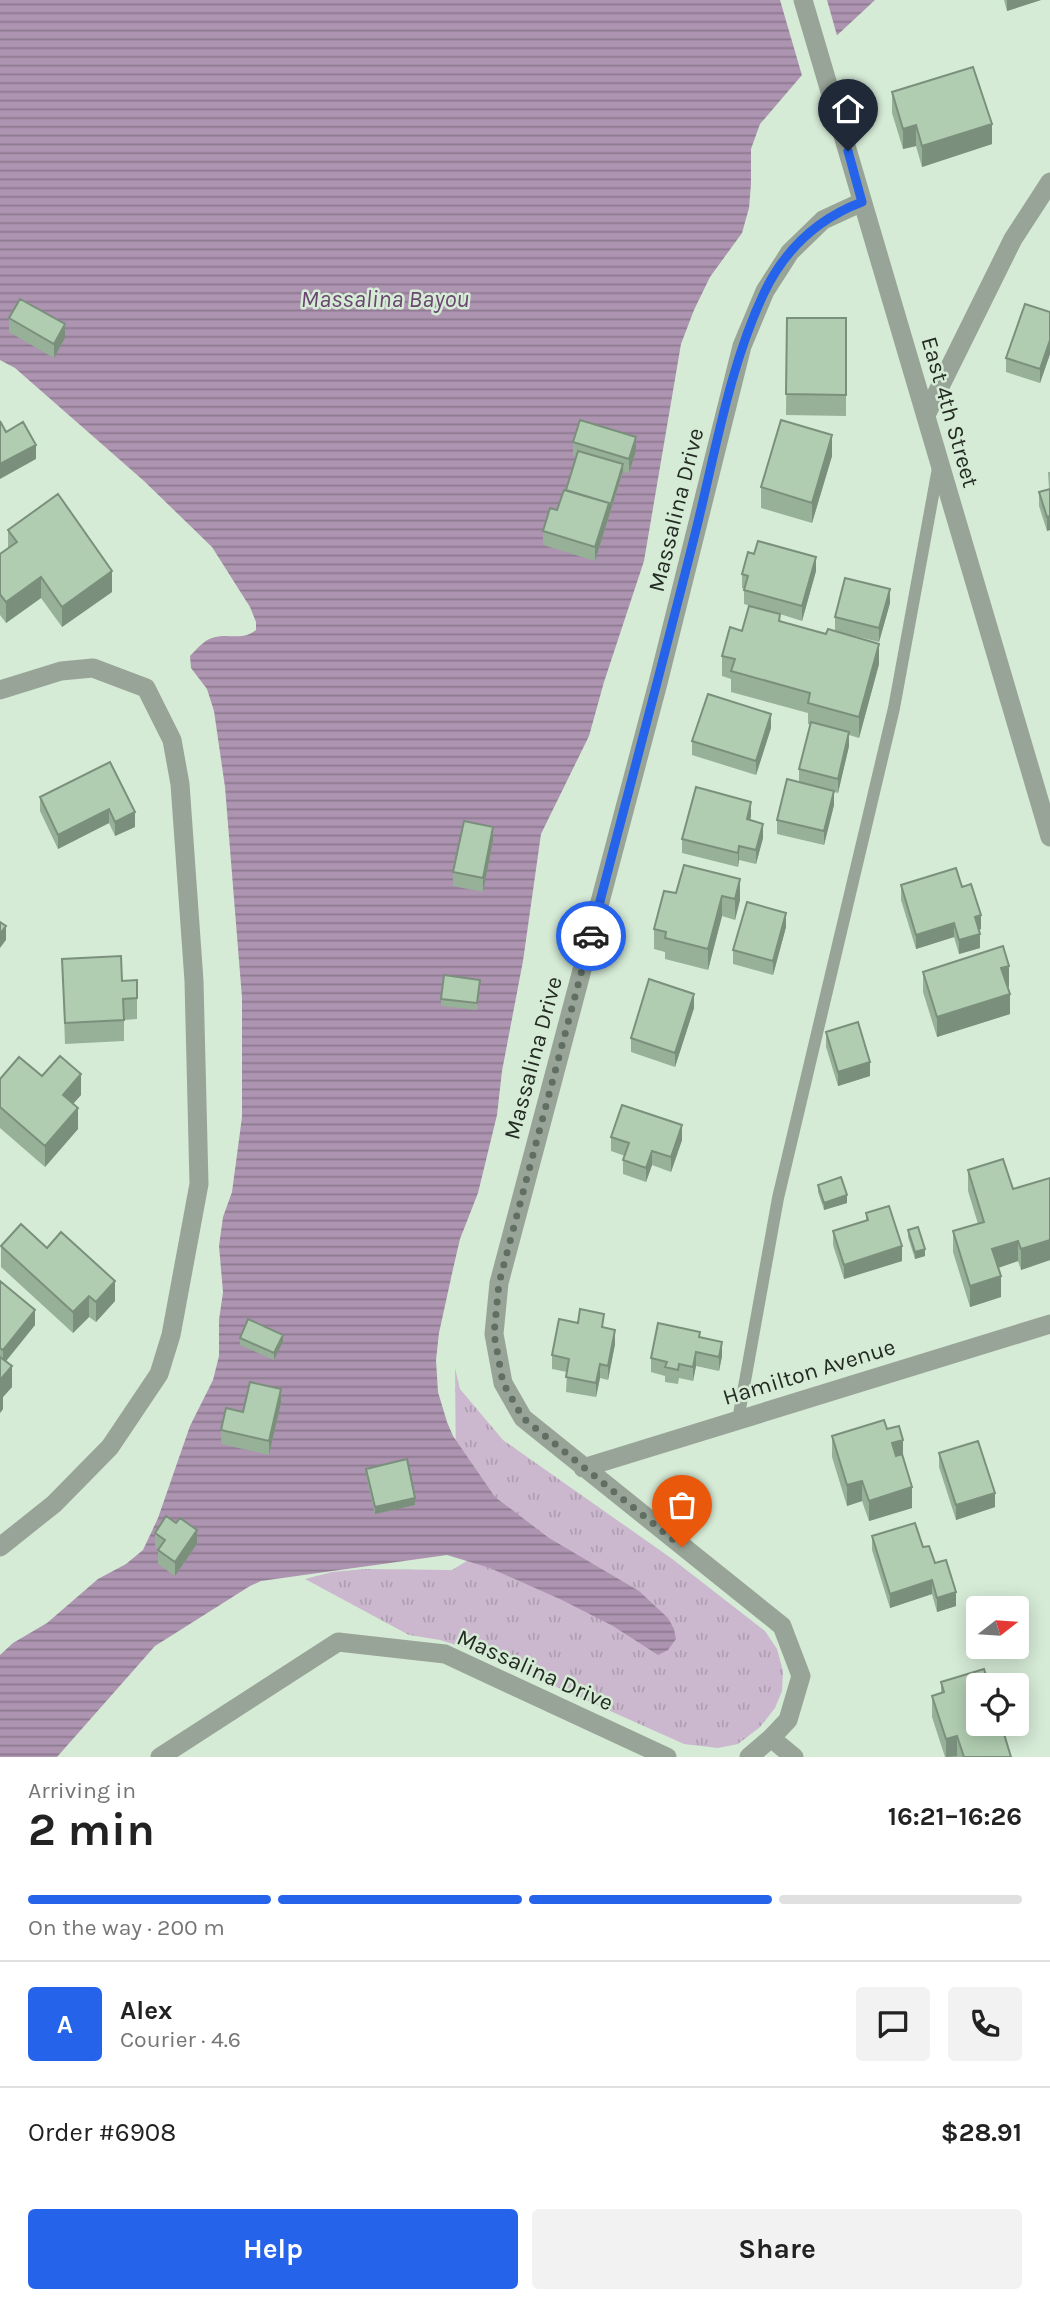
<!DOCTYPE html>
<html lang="en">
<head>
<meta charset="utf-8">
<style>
	body { margin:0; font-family:Karla,sans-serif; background:#f2f2f2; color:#222; height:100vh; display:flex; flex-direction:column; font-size:26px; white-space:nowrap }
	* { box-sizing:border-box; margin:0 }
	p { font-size:23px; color:#767676 }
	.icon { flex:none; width:38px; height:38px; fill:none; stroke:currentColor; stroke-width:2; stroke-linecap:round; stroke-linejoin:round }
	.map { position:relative; height:1757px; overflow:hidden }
	.drawer { display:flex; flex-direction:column; background:#fff; flex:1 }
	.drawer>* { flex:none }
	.needle { width:46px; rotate:73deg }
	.tools { position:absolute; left:966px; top:1596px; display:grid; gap:14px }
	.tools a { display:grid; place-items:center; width:63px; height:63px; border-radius:7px; background:#fff; box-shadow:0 4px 18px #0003; font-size:35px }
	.pin { position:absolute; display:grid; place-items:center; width:60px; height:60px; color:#fff; margin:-72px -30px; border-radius:50% 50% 50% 0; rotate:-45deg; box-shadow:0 0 7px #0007 }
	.pin .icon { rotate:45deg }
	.courier { position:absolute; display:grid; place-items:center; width:70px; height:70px; margin:-35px; border:5px solid #2563eb; border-radius:50%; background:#fff; color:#222; box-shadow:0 2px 9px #0007 }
	.headline em { font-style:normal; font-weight:700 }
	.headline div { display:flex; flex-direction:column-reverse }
	.headline { display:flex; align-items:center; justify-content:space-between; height:119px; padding:0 28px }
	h1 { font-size:46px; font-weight:700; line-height:52px }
	.bar { display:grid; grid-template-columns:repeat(4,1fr); gap:10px 7px; align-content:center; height:84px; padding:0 28px }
	.bar i { height:9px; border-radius:5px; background:#e0e0e0 }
	.bar .current { background:#2563eb }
	.bar p { grid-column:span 4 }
	.line { display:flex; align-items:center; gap:18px; padding:0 28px; border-top:2px solid #e0e0e0 }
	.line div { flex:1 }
	.round { display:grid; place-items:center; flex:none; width:74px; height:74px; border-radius:7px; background:#f2f2f2 }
	.action { display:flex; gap:14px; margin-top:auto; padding:14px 28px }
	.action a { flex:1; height:80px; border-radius:7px; background:#2563eb; color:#fff; font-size:28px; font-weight:700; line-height:80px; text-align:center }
	.action a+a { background:#f2f2f2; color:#222 }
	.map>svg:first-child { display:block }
</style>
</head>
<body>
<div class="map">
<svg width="1050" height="1757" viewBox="0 0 1050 1757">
	<defs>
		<pattern id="grass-tufts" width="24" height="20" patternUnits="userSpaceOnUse" patternTransform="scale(1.75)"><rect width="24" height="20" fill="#cbb8ce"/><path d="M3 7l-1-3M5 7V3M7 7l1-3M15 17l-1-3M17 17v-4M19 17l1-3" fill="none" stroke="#ae9eb1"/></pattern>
		<pattern id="water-rules" width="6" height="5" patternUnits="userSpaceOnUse" patternTransform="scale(1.75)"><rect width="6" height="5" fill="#ad94b0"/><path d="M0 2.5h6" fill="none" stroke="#8c798f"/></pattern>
	</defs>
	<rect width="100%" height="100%" fill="#d5ebd6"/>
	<path fill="url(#grass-tufts)" d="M455 1368 460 1389 503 1440 671 1558 765 1631 777 1649 783 1671 782 1691 775 1708 760 1727 738 1744 718 1748 684 1744 476 1651 440 1640 409 1635 305 1579 332 1572 365 1569 452 1570 480 1553 456 1467Z"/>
	<path fill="url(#water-rules)" d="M0 0H875L832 40 760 124 751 149V184L749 208 742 233 710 277 694 310 681 344 644 561 604 682 589 736 541 834 523 961 502 1071 497 1115 478 1193 460 1239 453 1269 439 1333 436 1360 438 1392 447 1422 453 1436 495 1497 549 1538 639 1591 668 1618 674 1629 676 1639 668 1650 658 1655 613 1626 562 1600 490 1568 447 1555 261 1581 250 1586 155 1646 57 1757H0V1655L13 1643 47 1623 98 1579 126 1564 143 1550 158 1518 190 1426 213 1380 219 1356V1320L223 1292 219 1246 223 1217 232 1192 242 1117V998L225 787 214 711 207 689 191 668 190 656C197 649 203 641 212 638 228 632 241 642 256 630V622L250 607 212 547 144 481 15 368 0 360Z"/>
	<path fill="#d5ebd6" d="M780 0H827L838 39 803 79Z"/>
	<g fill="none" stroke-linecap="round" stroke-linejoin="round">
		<path stroke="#98a498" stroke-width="12" d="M738 1420 778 1198 894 708 938 468"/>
		<path stroke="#98a498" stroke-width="19" d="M926 415 1013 239 1050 182
			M0 690 61 671 93 668 146 688 172 740 180 784 194 981 199 1184 171 1335 159 1374 110 1447 54 1504 0 1547
			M583 1468 1050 1324
			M771 1738 794 1757
			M160 1757 338 1642 445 1654 667 1757
			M749 1757 771 1738 788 1720 801 1676 782 1626 523 1418 503 1383 494 1334 499 1283 658 683 742 346 765 291 790 252 823 220 862 202"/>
		<path stroke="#98a498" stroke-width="19" d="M803 0 1050 837"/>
	</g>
	<path fill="#97b098" d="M1004 0H1041L1007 11Z
		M892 92 992 144 922 167 916 146 903 149 892 113Z
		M1050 312V354L1040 383 1006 372V358Z
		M9 318 65 338 54 358 9 332Z
		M787 318H846V416L786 415Z
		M573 442 636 451 629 473 623 472 595 561 543 545V531L557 510 566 490 576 457 573 456Z
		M832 456 812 523 761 508V487Z
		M1048 472H1050V530L1047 531 1039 506V492L1049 489Z
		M8 530 112 592 62 627 41 598 6 623 0 615V554L8 548Z
		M816 571 802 621 780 614V622L879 664 859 738 849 735V746L838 793 834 792V805L824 845 777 834V820L799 782V769L811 725 808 724V713L731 692V679L722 676V656L742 631 764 610 744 604V589L742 588V574Z
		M890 603 879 642 835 631V617Z
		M771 728 756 775 692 755V741Z
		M110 762 135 827 115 836 109 823 58 849 40 811V797Z
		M751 816 750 820 763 838 756 864 739 860 738 867 682 853V839Z
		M493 841 483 892 453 886V872Z
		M684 865 740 900 735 920 722 916 708 970 665 959V952L654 949V929L676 893Z
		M901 885 962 887 981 929 979 930 980 948 959 954 954 937 916 949 901 900Z
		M786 927 773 975 733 964V950Z
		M62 959 122 981 137 980V1019L124 1020V1041L65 1044Z
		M923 972 1009 987H1008L1010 1014 937 1037 923 992Z
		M480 987 477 1010 441 1006V999Z
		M694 1008 675 1067 631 1052V1038Z
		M826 1032 870 1076 838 1086 826 1047Z
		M42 1076 81 1095 73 1104 78 1129 45 1167 0 1128V1079Z
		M611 1137 682 1140 671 1172 652 1165 646 1182 623 1174V1160L625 1156 611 1151Z
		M968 1170 1013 1189 1050 1178V1260L1021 1270 1018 1261 998 1268 1001 1297 970 1307 953 1252V1231L978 1224 968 1191Z
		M818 1185 847 1203 824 1210 818 1192Z
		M866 1213 902 1261 844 1279 833 1245V1231L866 1221Z
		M908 1230 925 1256 915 1259 908 1237Z
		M1 1246 47 1248 115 1301 96 1322 89 1317 73 1333 1 1267Z
		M0 1281 35 1325 5 1361 12 1387 3 1397V1409L0 1413Z
		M604 1328 615 1344 608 1380 600 1378 596 1397 566 1392 567 1372 552 1369V1355Z
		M700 1337 722 1356 719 1371 696 1366 693 1381 679 1378 678 1384 665 1382V1376L651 1372V1358Z
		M240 1338 283 1342 274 1360 240 1345Z
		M281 1403 269 1455 221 1444V1430L243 1412Z
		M887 1429 903 1457 912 1508 869 1521 862 1501 847 1506 832 1457V1436Z
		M939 1453 995 1507 956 1520 939 1467Z
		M366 1469 415 1505 375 1514 366 1476Z
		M155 1533 197 1544 175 1576 158 1564V1549L155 1547Z
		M872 1536 923 1547 935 1563 956 1606 937 1612 932 1594 890 1608 872 1550Z
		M941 1682 978 1724H1006V1740L1011 1757H945L932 1717V1696L941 1693Z"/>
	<path fill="#7b907c" d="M1007 0H1041L1007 11Z
		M992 124V144L922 167V146Z
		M916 125V146L903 149V129Z
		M65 324V338L54 358V344Z
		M1050 340V354L1040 383V369Z
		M832 435V456L812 523V503Z
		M636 437V451L629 473V459Z
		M36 445V459L0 479V464Z
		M623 464V471L595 561V547L609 503Z
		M1050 516V530L1047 531V517Z
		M816 557V571L802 621V606Z
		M112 571V592L62 627V607Z
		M41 577V598L6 623V602Z
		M890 589V603L879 642V628Z
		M879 644V664L859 738V717Z
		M771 714V728L756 775V761Z
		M849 732V746L838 793V779Z
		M834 791V805L824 845V831Z
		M751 802V816L747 833V819Z
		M109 809V823L58 849V835Z
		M135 812V827L115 836V822Z
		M763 824V838L756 864V850Z
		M493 827V841L483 892V878Z
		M739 846V860L738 867V853Z
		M740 879V900L735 920V899Z
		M722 896V916L708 970V949Z
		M786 913V927L773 975V961Z
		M981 915V929L975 931V917Z
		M954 923V937L916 949V935Z
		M6 926V940L0 948V934Z
		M980 934V948L959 954V940Z
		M1009 966V987L1001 989V968Z
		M694 994V1008L675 1067V1053Z
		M1010 994V1014L937 1037V1017Z
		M870 1062V1076L838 1086V1072Z
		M81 1074V1095L63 1115V1095Z
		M78 1108V1129L45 1167V1146Z
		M682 1125V1140L671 1172V1157Z
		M652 1151V1165L646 1182V1168Z
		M847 1195V1203L824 1210V1203Z
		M1050 1240V1260L1021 1270V1249Z
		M1018 1241V1261L992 1270V1249Z
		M902 1246V1261L844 1279V1265Z
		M925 1249V1256L915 1259V1252Z
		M1001 1276V1297L970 1307V1286Z
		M115 1281V1301L96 1322V1302Z
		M89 1296V1317L73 1333V1312Z
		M35 1310V1325L3 1365V1350Z
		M615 1330V1344L608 1380V1366Z
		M283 1335V1342L274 1360V1353Z
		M722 1342V1356L719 1371V1357Z
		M696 1352V1366L693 1381V1367Z
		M600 1364V1378L596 1397V1383Z
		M12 1366V1387L3 1397V1409L0 1413V1380Z
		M281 1389V1403L269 1455V1441Z
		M903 1440V1460L892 1464V1443Z
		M862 1481V1501L847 1506V1485Z
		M912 1487V1508L869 1521V1501Z
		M995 1493V1507L956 1520V1505Z
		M415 1498V1505L375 1514V1507Z
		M197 1530V1544L175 1576V1562Z
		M932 1580V1594L890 1608V1594Z
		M956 1592V1606L937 1612V1598Z
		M1000 1724H1006V1740Z
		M957 1736V1756L946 1757V1739Z"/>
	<path fill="#b0cdb1" stroke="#7b907c" stroke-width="2" d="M973 67 992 124 922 146 916 125 903 129 892 92Z
		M20 299 65 324 54 344 9 318Z
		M1025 304 1050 312V340L1040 369 1006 358Z
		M787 318H846V395L786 394Z
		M580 420 636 437 629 459 573 442Z
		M781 420 832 435 812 503 761 487Z
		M0 421 6 432 23 422 36 445 0 464Z
		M578 451 623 464 609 510V503L566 490Z
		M1050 489V516L1047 517 1039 492Z
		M564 490 609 503 595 547 543 531 550 508 557 510Z
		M58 494 112 571 62 607 41 577 6 602 0 594V554L17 542 8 530Z
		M758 541 816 557 802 606 744 590 748 576 742 574 748 552 754 554Z
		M845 578 890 589 879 628 835 617Z
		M749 606 780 614 779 621 826 634 828 629 879 644 859 717 808 703 810 693 731 671 735 659 722 656 730 627 742 631Z
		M708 694 771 714 756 761 692 741Z
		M811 722 849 732 838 779 799 769Z
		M110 762 135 812 115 822 109 809 58 835 40 797Z
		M787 779 834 791 824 831 777 820Z
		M696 787 751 802 747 819 763 824 756 850 739 846 738 853 682 839Z
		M464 821 493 827 483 878 453 872Z
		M684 865 740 879 735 899 722 896 708 949 665 938 666 932 654 929 664 891 676 893Z
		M956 868 962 887 971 884 981 915 975 917 980 934 959 940 954 923 916 935 901 885Z
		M747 902 786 913 773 961 733 950Z
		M0 922 6 926 0 934Z
		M1003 946 1009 966 1001 968 1010 994 937 1017 923 972Z
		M121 956 122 981 137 980V998L123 999 124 1020 65 1023 62 959Z
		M444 975 480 980 477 1003 441 999Z
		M649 979 694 994 675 1053 631 1038Z
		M858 1022 870 1062 838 1072 826 1032Z
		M60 1056 81 1074 63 1095 78 1108 45 1146 0 1107V1079L19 1057 42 1076Z
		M622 1105 682 1125 671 1157 652 1151 646 1168 623 1160 629 1143 611 1137Z
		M1003 1159 1013 1189 1050 1178V1240L1021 1249 1018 1241 992 1249 1001 1276 970 1286 953 1231 984 1222 968 1170Z
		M841 1177 847 1195 824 1203 818 1185Z
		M889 1206 902 1246 844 1265 833 1231 868 1220 866 1213Z
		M21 1224 47 1248 61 1232 115 1281 96 1302 89 1296 73 1312 1 1246Z
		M918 1227 925 1249 915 1252 908 1230Z
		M0 1281 35 1310 3 1350 0 1348Z
		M580 1309 604 1314 602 1327 615 1330 608 1366 600 1364 596 1383 566 1377 569 1359 552 1355 559 1319 578 1323Z
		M248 1319 283 1335 274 1353 240 1338Z
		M658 1323 700 1332 699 1337 722 1342 719 1357 696 1352 693 1367 679 1364 678 1370 665 1367 667 1362 651 1358Z
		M0 1357 12 1366 0 1380Z
		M250 1382 281 1389 269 1441 221 1430 226 1408 243 1412Z
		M884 1420 887 1429 899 1426 903 1440 892 1443 896 1456 902 1454 912 1487 869 1501 862 1481 847 1485 832 1436Z
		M978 1441 995 1493 956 1505 939 1453Z
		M407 1459 415 1498 375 1507 366 1469Z
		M166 1516 176 1523 180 1518 197 1530 175 1562 158 1550 165 1540 155 1533Z
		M915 1523 923 1547 929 1546 935 1563 946 1560 956 1592 937 1598 932 1580 890 1594 872 1536Z
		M984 1669 989 1685H978V1724H1001L1011 1757H964L957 1736 946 1739 932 1696 944 1692 941 1682Z"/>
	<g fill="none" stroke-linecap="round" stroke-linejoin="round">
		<path stroke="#616e62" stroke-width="7" stroke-dasharray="0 12.6" d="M591 936 499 1283 494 1334 503 1383 523 1418 682 1547"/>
		<path stroke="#2563eb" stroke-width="9" d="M591 936C626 800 663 663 697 526 716 449 730 365 764 293 785 249 817 219 862 202L848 151"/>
	</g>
	<g text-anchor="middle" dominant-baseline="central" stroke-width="5" stroke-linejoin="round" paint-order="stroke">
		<g font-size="23" fill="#232b23" stroke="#d5ebd6">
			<text transform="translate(950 412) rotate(74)">East 4th Street</text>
			<text transform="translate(676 510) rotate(-76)">Massalina Drive</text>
			<text transform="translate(533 1058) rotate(-75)">Massalina Drive</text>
			<text transform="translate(809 1372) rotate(-17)">Hamilton Avenue</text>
			<text transform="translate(535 1670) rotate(24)">Massalina Drive</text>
		</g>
		<g font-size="24" font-style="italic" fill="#6b4670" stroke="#d5ebd6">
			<text x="385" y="299">Massalina Bayou</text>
		</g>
	</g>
</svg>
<div class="tools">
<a><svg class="needle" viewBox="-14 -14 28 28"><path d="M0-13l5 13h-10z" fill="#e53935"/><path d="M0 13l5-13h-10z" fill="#767676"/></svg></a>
<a><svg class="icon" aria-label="locate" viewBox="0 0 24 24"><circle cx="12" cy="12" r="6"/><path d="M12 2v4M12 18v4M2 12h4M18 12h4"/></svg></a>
</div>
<div class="pin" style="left:682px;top:1547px;background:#ea580c"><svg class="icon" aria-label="bag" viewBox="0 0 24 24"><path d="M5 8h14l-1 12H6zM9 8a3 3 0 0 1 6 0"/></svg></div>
<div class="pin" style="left:848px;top:151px;background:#1f2937"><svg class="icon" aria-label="home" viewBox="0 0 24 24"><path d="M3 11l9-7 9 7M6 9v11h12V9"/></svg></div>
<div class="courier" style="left:591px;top:936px"><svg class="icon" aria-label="car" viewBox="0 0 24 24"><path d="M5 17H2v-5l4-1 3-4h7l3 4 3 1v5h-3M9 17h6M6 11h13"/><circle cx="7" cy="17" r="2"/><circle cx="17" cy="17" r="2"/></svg></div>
</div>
<section class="drawer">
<div class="headline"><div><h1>2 min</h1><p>Arriving in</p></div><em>16:21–16:26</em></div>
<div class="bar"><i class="current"></i><i class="current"></i><i class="current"></i><i></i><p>On the way · 200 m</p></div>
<div class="line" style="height:126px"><b class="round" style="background:#2563eb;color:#fff">A</b><div><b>Alex</b><p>Courier · 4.6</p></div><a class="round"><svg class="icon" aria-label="chat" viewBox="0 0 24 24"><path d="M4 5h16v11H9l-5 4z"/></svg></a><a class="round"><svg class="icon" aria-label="phone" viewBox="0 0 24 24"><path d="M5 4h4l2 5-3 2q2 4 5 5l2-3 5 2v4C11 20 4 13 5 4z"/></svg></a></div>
<div class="line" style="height:91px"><div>Order #6908</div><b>$28.91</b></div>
<div class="action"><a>Help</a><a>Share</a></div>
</section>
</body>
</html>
